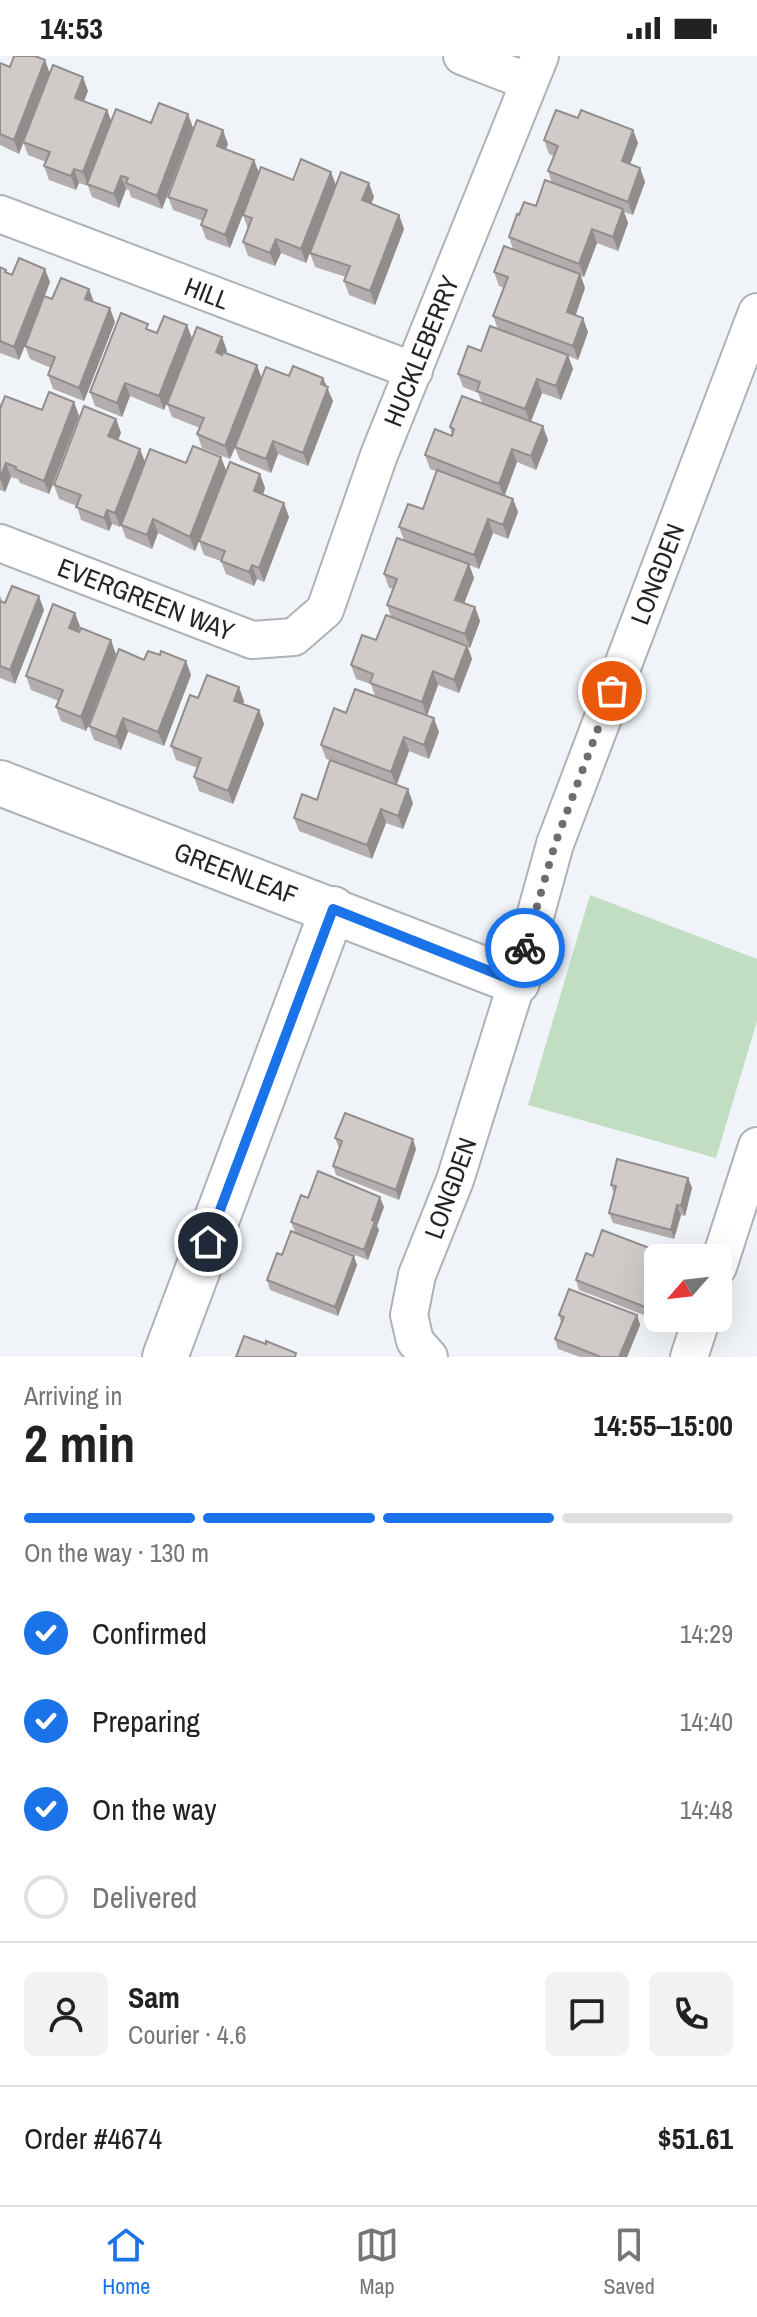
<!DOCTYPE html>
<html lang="en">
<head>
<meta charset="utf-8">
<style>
	body { margin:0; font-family:"Archivo Narrow",sans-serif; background:#f2f2f2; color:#222; height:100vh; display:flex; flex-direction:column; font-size:30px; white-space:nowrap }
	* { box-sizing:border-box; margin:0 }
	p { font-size:26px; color:#767676 }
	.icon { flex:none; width:44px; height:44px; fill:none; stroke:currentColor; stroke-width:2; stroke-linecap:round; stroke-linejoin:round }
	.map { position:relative; height:1301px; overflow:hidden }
	.sheet { display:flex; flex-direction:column; background:#fff; flex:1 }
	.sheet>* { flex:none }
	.needle { width:52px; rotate:242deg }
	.buttons { position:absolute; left:644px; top:1188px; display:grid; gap:16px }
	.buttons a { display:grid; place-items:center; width:88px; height:88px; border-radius:12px; background:#fff; box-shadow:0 8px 32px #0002; font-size:40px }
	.pin { position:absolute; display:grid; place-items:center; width:68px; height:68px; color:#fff; margin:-34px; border:4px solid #fff; border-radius:50%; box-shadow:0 2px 8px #0007 }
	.courier { position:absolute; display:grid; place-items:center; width:80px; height:80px; margin:-40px; border:6px solid #1a73e8; border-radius:50%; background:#fff; color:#222; box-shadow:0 2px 10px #0007 }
	.summary em { font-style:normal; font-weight:800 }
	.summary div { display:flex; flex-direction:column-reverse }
	.summary { display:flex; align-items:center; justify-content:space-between; height:136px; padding:0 24px }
	h1 { font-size:52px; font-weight:800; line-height:60px }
	.bar { display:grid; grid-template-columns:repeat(4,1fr); gap:12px 8px; align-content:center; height:96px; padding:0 24px }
	.bar i { height:10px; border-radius:6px; background:#e0e0e0 }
	.bar .on { background:#1a73e8 }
	.bar p { grid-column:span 4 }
	.line { display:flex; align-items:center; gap:20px; padding:0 24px; border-top:2px solid #e0e0e0 }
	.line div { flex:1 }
	.round { display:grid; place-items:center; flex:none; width:84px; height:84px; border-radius:12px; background:#f2f2f2 }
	ol { padding:0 24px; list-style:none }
	li { display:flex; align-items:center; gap:24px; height:88px }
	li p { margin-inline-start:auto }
	li .icon { padding:8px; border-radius:50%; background:#1a73e8; color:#fff; stroke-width:4 }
	li:last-child { color:#767676 }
	li i { width:44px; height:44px; border:4px solid #e0e0e0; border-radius:50% }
	.status { display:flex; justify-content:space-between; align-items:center; height:56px; padding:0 40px; background:#fff; direction:ltr }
	.status svg { height:22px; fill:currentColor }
	.tabs { display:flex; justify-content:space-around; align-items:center; height:112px; border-top:2px solid #e0e0e0; background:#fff; font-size:22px; color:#767676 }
	.tabs a { display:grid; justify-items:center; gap:4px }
	.tabs .on { color:#1a73e8 }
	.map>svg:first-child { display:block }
</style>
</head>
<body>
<div class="status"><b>14:53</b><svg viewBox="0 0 49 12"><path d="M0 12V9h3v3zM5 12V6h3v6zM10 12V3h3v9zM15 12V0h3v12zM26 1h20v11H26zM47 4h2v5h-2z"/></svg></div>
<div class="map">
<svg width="757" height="1301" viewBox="0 0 757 1301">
	<rect width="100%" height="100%" fill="#f0f4f8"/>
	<path fill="#c1ddc2" d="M590 839 757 903V965L716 1102 528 1049Z"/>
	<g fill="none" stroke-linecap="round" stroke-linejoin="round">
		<defs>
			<path id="minor" d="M462 0 529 26
				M0 158 414 315
				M0 487 252 584 294 581 325 554 379 399 540 0
				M718 1211 757 1090
				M429 1301 415 1285 409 1259 417 1219 455 1124 517 926 555 788 757 256
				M689 1301 702 1262"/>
			<path id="tertiary" d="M0 727 517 926
				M165 1301 333 853"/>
		</defs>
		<use href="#minor" stroke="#aeb2b6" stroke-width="40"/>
		<use href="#tertiary" stroke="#aeb2b6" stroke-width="48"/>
		<use href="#minor" stroke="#fff" stroke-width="36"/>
		<use href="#tertiary" stroke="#fff" stroke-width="44"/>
	</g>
	<path fill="#b3aead" d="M0 7 10 11 50 17 88 35 84 45 107 54 111 65 151 67 188 58 193 72 162 153 131 141 129 134 126 133 119 152 92 141 88 130 79 127 76 134 49 124 44 110 46 106 28 99 23 86 19 98 0 89Z
		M578 62 633 74 638 87 630 108 640 112 645 126 633 159 624 156 628 167 618 195 597 187 584 221 581 220 585 232 575 259 588 276 578 304 568 300 573 313 561 344 542 337 531 366 548 384 536 414 517 406 505 439 513 443 518 456 508 483 493 477 479 513 469 509 474 522 464 547 475 551 480 565 470 592 468 591 472 603 459 637 438 629 427 659 439 676 429 703 409 695 397 729 413 747 403 773 386 767 372 803 299 775 294 762 317 744 330 704 326 703 321 689 346 657 375 640 371 628 356 623 351 609 376 584 391 561 387 549 393 533 389 532 384 518 404 484 399 471 423 453 436 415 430 413 425 399 452 380 450 371 482 347 478 337 463 331 458 318 481 295 498 273 493 260 504 232 499 230 494 216 513 193 509 181 519 159 536 150 552 127 548 115 554 100 549 98 544 84Z
		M228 88 226 93 254 104 259 117 230 192 206 183 201 169 203 165 173 154 168 141Z
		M293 124 336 129 306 207 281 197 275 210 248 200 243 186 248 173 243 159Z
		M374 141 371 148 399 159 404 173 375 249 349 239 344 225 346 221 315 211 310 197Z
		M0 211 6 214 7 216 12 219 50 226 45 240 52 243 89 233 94 246 115 266 84 345 53 333 48 319 51 312 30 303 25 290 19 304 0 297Z
		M150 275 157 277 192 282 164 354 130 340 122 361 95 350 90 336Z
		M222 281 227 295 226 297 261 322 289 320 323 322 333 345 308 410 278 398 271 417 240 404 235 392 230 403 202 392 197 378 200 372 172 361 167 348Z
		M0 346 1 349 42 354 74 346 79 360 49 438 20 427 18 423 11 421 5 436 0 434Z
		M116 363 121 377 118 384 145 406 186 407 226 414 260 418 265 432 263 439 289 461 264 526 257 523 254 530 226 518 221 505 204 499 199 485 195 495 158 477 152 493 126 482 121 469 127 452 120 471 112 468 109 475 81 464 77 450 59 443 54 429Z
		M0 540 3 546 44 554 15 628 0 622Z
		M75 557 80 571 78 576 116 598 86 675 61 665 56 651 59 645 31 634 26 620Z
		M160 599 186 605 191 619 164 690 128 676 121 694 94 684 89 670 144 604Z
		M198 642 244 645 243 648 259 654 264 668 233 748 199 735 194 721 198 712 176 704 171 690Z
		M335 1082 416 1093 399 1144 336 1119 333 1110 339 1092Z
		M688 1122 692 1132 685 1160 681 1159 674 1183 613 1167 609 1157 614 1138 611 1129Z
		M308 1142 384 1151 377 1170 379 1174 368 1204 295 1176 291 1166Z
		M282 1199 357 1209 338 1260 270 1234 267 1224Z
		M593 1200 658 1202V1240L649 1261 579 1234 576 1224Z
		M559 1259H637L640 1269 627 1301H580L558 1293 555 1283 561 1267Z"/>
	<path fill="#928d8d" d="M45 4 50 18 19 98 14 84Z
		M83 21 88 35 80 55 75 42Z
		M107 54 112 67 87 128 88 130 83 116Z
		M188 58 193 72 162 153 157 140Z
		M223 74 228 88 222 103 217 90Z
		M633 74 638 87 626 119 622 105Z
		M254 104 259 117 230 192 225 179Z
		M640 112 645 126 633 159 628 146Z
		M74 113 79 127 76 134 71 120Z
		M331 116 336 129 306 207 301 193Z
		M121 120 126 133 119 152 114 138Z
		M369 127 374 141 367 158 362 144Z
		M623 153 628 167 618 195 613 181Z
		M399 159 404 173 375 249 370 235Z
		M592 173 597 187 584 221 579 208Z
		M276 183 281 197 275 210 270 197Z
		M45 213 50 226 19 304 14 291Z
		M580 218 585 232 572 270 567 256Z
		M89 233 94 247 85 243Z
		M110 252 115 266 84 345 79 332Z
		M583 262 588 276 578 304 573 290Z
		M187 269 192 282 164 354 159 340Z
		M222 281 227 295 221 310 216 296Z
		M568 299 573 313 561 344 556 330Z
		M257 309 262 323 230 403 225 390Z
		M323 322 333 345 308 410 303 397Z
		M537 323 542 337 530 367 525 353Z
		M125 327 130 340 122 361 117 347Z
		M74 346 79 360 49 438 44 425Z
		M116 363 121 377 114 394 108 380Z
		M543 370 548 384 536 414 531 400Z
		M273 385 278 398 271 417 266 403Z
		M140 393 145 406 120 471 115 457Z
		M512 393 517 406 504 441 499 428Z
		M221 401 226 414 195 495 190 481Z
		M6 407 11 421 5 436 0 422Z
		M260 418 265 432 259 449 254 435Z
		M513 443 518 456 508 483 503 469Z
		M284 447 289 461 264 526 259 512Z
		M107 454 112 468 109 475 104 462Z
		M153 463 158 477 152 493 147 479Z
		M488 463 493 477 479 513 474 499Z
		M469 508 474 522 460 558 455 544Z
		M252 509 257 523 254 530 249 516Z
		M39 540 44 554 15 628 10 614Z
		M475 551 480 565 470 592 465 578Z
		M75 557 80 571 74 586 69 572Z
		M111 584 116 598 86 675 81 661Z
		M467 590 472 603 459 637 454 624Z
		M186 605 191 619 164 690 158 676Z
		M433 615 438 629 427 660 422 646Z
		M239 631 244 645 239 659 234 645Z
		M259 654 264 668 233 748 228 735Z
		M123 662 128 676 121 694 116 681Z
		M434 662 439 676 429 703 424 689Z
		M404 681 409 695 396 729 391 716Z
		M408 733 413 747 403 773 398 760Z
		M381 753 386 767 372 803 367 789Z
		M413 1083 416 1093 399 1144 396 1134Z
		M688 1122 692 1132 685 1160 681 1150Z
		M380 1141 384 1151 377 1170 379 1174 368 1204 364 1194 372 1164Z
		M677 1149 681 1159 674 1183 671 1174Z
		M354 1200 357 1209 338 1260 335 1251Z
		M658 1222V1240L649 1261 645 1251Z
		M637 1259 640 1269 627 1301H619Z"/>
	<path fill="#d0cac9" stroke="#928d8d" stroke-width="2" d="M14 0H35L45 4 14 84 0 78V7L10 11Z
		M53 9 83 21 75 42 107 54 83 116 74 113 71 120 44 110 50 96 23 86Z
		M159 47 188 58 157 140 126 127 128 122 121 120 114 138 87 128 116 53 151 67Z
		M556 54 578 62 581 54 633 74 622 105 640 112 628 146 548 115 558 90 544 84Z
		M197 64 223 74 217 90 254 104 225 179 201 169 207 154 168 141Z
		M301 103 331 116 301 193 276 183 270 197 243 186 252 162 243 159 261 111 293 124Z
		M341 116 369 127 362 144 399 159 370 235 344 225 350 210 310 197Z
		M545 124 623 153 613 181 592 173 579 208 509 181 517 158 519 159 524 146 536 150Z
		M504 190 580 218 567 256 583 262 573 290 493 260 508 221 494 216Z
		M19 202 45 213 14 291 0 285V211L6 214 5 216 12 219Z
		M61 222 89 233 85 243 110 252 79 332 48 319 55 301 25 290 44 240 52 243Z
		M121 257 148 268 146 273 157 277 164 260 187 269 159 340 125 327 117 347 90 336Z
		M490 270 568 299 556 330 537 323 525 353 477 335 480 326 458 318 468 290 481 295Z
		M197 271 222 281 216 296 222 299 223 296 257 309 225 390 197 378 204 362 167 348Z
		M293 310 323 322 321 328 328 331 303 397 273 385 266 403 235 391 266 311 289 320Z
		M49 336 74 346 44 425 15 413 16 411 6 407 0 422V353L5 340 42 354Z
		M462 340 543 370 531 400 512 393 499 428 425 399 435 373 452 380 454 373 450 371Z
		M84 350 116 363 108 380 140 393 115 457 107 454 104 462 76 451 81 439 54 429Z
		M193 390 221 401 190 481 153 463 147 479 121 469 150 393 186 407Z
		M230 406 260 418 254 435 284 447 259 512 252 509 249 516 221 505 225 495 199 485Z
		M437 414 513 443 503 469 488 463 474 499 399 471 408 448 423 453Z
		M397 482 469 508 455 544 475 551 465 578 387 549 397 523 384 518Z
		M12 530 39 540 10 614 0 610V545L5 547Z
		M53 548 75 557 69 572 79 576 81 572 111 584 81 661 56 651 63 634 26 620Z
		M386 559 467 590 454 624 433 615 422 646 370 627 373 618 351 609 362 579 376 584Z
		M119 593 144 604 148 595 160 599 161 595 186 605 158 676 123 662 116 681 89 670Z
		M207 619 239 631 234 645 259 654 228 735 194 721 201 702 171 690 190 639 198 642Z
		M355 633 434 662 424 689 404 681 391 716 321 689 334 652 346 657Z
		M330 704 408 733 398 760 381 753 367 789 294 762 302 738 317 744Z
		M345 1057 413 1083 396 1134 333 1110 342 1085 335 1082Z
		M617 1103 688 1122 681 1150 677 1149 671 1174 609 1157 616 1130 611 1129Z
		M318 1115 380 1141 372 1164 375 1165 364 1194 291 1166 301 1139 308 1142Z
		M602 1174 668 1199 667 1202H658V1222L645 1251 576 1224 586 1197 593 1200Z
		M291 1175 354 1200 335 1251 267 1224 277 1197 282 1199Z
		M569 1233 637 1259 619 1301H601L555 1283 564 1261 559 1259Z
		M244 1280 266 1288V1285L296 1297 295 1301H236Z"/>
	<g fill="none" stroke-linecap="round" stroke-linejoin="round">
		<path stroke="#6b6d70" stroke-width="8" stroke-dasharray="0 14.4" d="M525 892 555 788 612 635"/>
		<path stroke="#1a73e8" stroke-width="10" d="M208 1186 333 853 517 926 525 892"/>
	</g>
	<g text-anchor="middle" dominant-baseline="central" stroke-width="7" stroke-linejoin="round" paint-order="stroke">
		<g font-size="26" fill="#242527" stroke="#fff">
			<text transform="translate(207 237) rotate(21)">HILL</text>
			<text transform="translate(421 295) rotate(-68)">HUCKLEBERRY</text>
			<text transform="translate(657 518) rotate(-69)">LONGDEN</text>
			<text transform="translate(146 543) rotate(21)">EVERGREEN WAY</text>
			<text transform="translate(236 817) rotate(21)">GREENLEAF</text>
			<text transform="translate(450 1132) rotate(-70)">LONGDEN</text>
		</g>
	</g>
</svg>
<div class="buttons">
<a><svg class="needle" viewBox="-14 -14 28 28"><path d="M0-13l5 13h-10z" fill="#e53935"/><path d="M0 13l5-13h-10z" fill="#767676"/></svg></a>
</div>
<div class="pin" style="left:612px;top:635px;background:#ea580c"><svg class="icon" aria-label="bag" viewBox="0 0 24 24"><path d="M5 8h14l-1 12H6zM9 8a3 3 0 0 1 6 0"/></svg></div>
<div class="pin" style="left:208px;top:1186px;background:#1f2937"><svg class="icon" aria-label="home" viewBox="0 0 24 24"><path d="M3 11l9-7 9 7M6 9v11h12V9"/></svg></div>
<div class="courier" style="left:525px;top:892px"><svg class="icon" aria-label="bike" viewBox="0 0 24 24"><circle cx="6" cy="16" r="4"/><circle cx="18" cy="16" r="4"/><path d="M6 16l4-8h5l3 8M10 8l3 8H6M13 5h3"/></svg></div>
</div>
<section class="sheet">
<div class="summary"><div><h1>2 min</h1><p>Arriving in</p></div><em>14:55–15:00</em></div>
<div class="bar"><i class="on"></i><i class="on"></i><i class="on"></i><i></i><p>On the way · 130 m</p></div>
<ol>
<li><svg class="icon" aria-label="check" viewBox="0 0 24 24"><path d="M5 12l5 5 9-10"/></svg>Confirmed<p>14:29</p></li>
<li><svg class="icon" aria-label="check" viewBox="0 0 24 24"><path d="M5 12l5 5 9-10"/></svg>Preparing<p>14:40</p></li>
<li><svg class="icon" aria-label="check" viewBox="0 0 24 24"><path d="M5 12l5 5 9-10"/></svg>On the way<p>14:48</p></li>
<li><i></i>Delivered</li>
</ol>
<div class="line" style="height:144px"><a class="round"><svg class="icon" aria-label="person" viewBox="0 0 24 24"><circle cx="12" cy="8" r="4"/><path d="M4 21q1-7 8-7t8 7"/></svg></a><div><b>Sam</b><p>Courier · 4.6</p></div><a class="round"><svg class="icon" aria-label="chat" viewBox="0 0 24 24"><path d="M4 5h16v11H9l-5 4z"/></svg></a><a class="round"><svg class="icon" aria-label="phone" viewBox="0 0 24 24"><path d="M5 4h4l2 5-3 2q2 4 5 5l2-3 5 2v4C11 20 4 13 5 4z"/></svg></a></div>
<div class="line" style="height:104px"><div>Order #4674</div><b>$51.61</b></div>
</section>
<nav class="tabs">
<a class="on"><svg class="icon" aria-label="home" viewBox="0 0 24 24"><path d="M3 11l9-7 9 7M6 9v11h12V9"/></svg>Home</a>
<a><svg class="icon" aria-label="map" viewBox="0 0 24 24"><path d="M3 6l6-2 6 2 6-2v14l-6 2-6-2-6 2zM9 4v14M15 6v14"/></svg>Map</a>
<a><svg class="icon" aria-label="saved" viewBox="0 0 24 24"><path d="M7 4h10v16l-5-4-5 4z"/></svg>Saved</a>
</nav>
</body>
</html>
